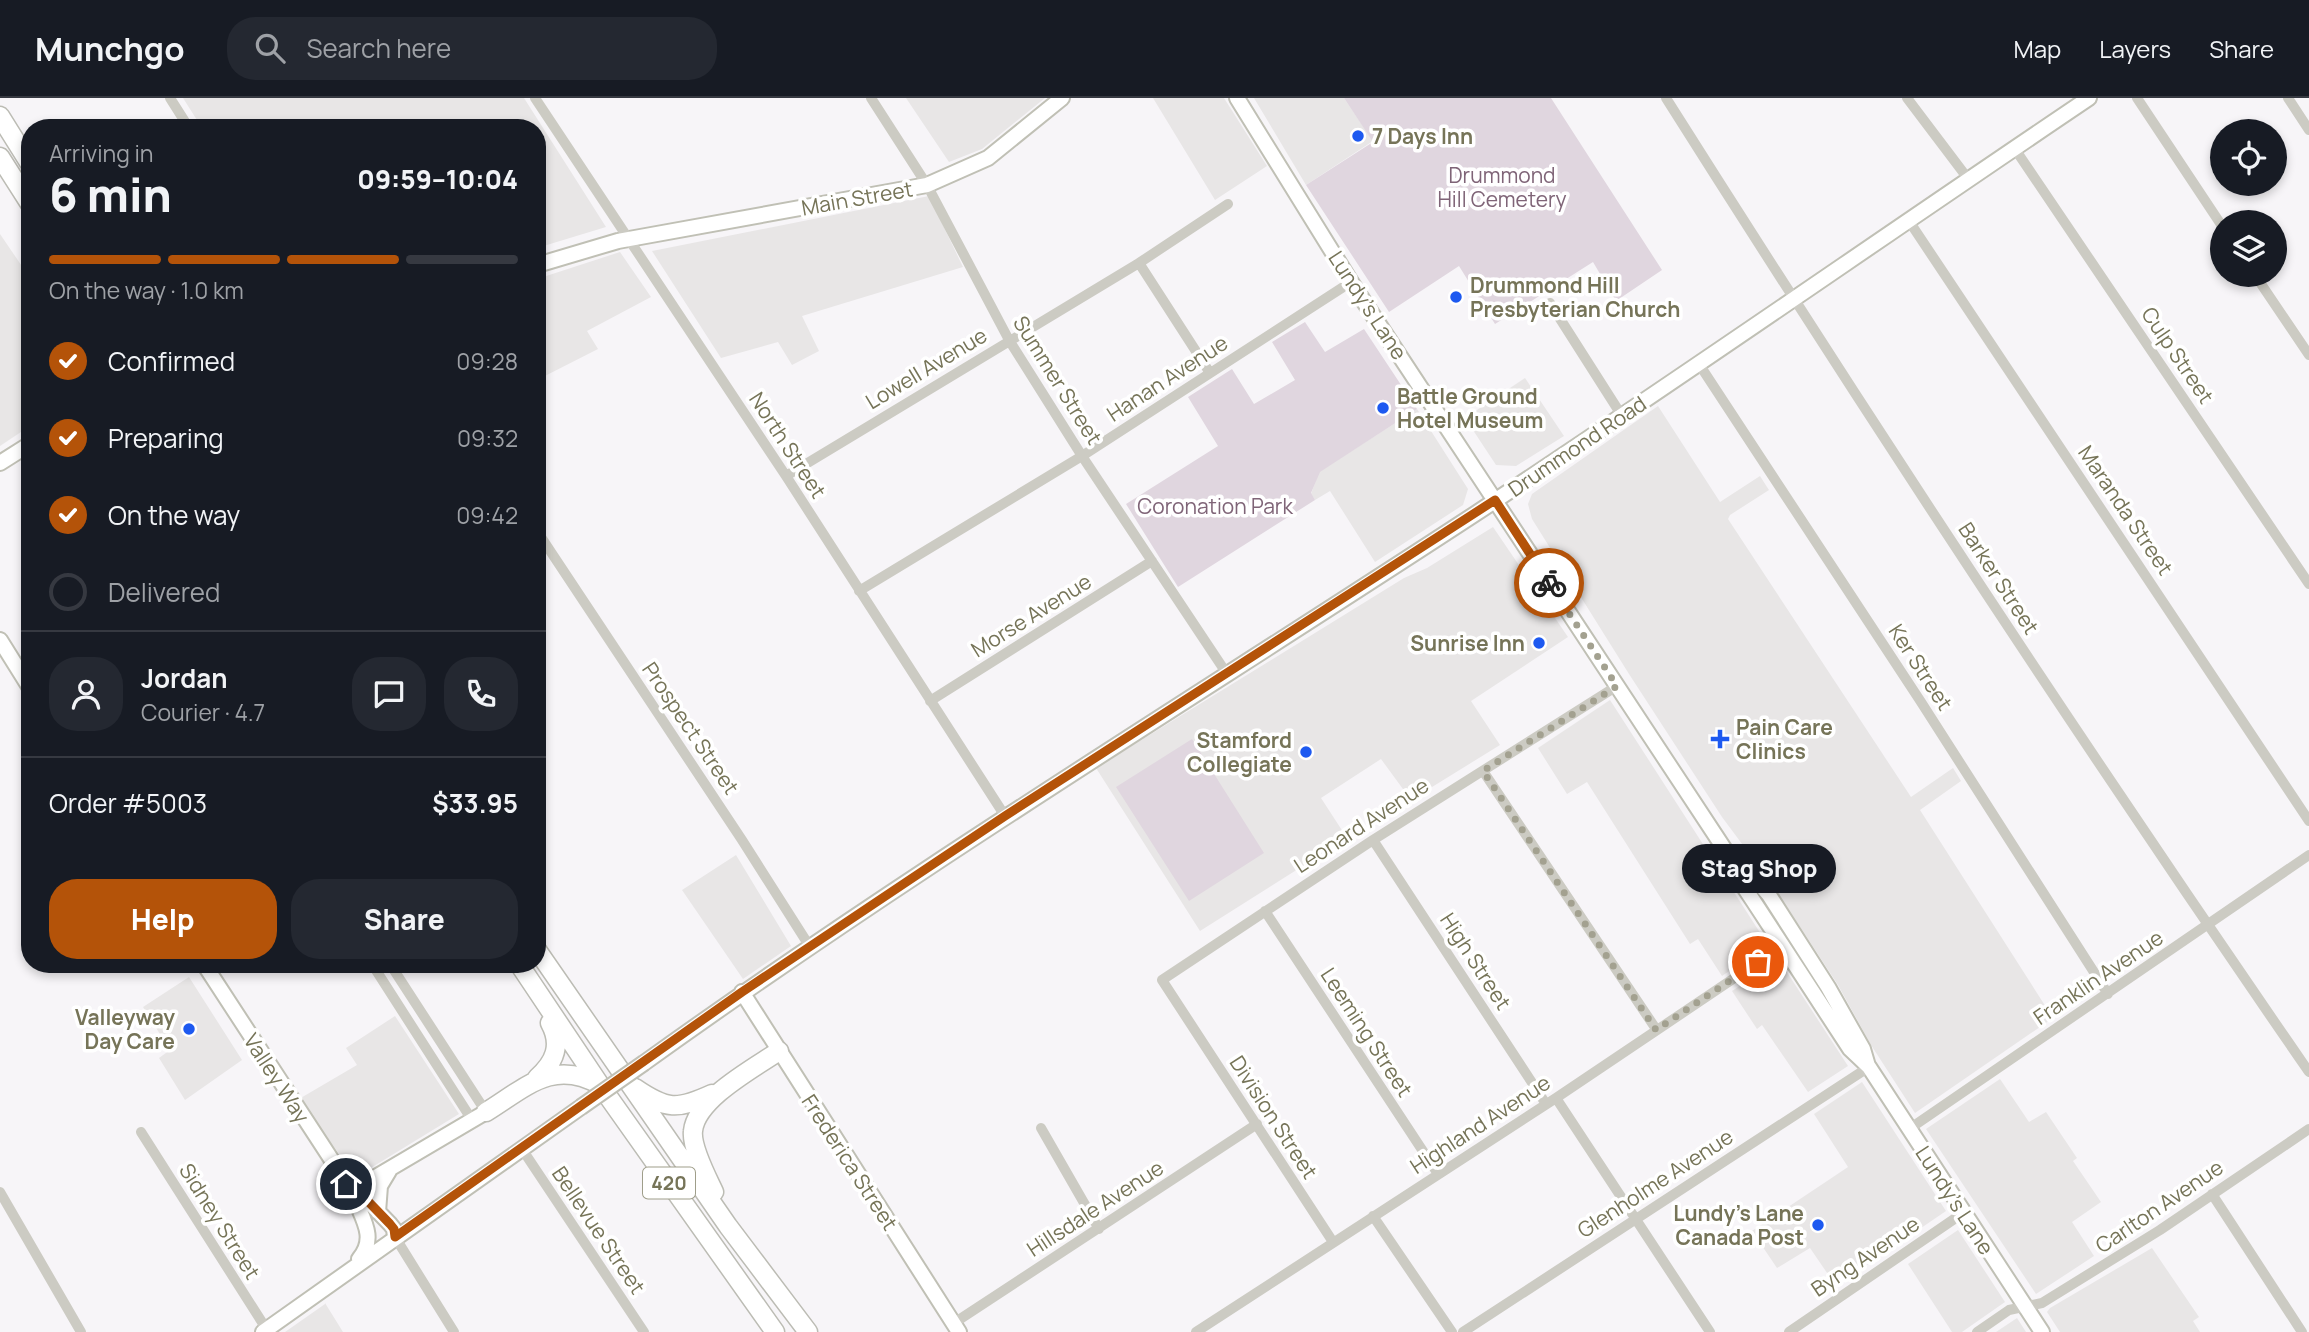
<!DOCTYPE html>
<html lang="en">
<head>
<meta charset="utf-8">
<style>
	body { margin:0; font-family:Manrope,sans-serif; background:#242831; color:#f1f3f6; height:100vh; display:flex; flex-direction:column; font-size:26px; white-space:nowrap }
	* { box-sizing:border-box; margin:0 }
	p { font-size:23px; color:#9ea1a6 }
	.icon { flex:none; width:38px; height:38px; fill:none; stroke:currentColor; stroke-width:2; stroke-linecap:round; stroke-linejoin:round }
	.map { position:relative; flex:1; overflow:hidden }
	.side { position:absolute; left:21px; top:21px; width:525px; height:854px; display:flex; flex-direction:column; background:#171b24; border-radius:28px; box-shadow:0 4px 10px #0003 }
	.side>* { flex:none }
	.fabs { position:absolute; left:2210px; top:21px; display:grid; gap:14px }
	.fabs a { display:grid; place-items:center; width:77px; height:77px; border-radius:50%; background:#171b24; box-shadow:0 4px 10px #0003; font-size:35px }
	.pin { position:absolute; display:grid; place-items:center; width:60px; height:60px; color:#fff; margin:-30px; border:4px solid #fff; border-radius:50%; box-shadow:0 2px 7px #0007 }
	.courier { position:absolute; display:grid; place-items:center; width:70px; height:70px; margin:-35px; border:5px solid #b45309; border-radius:50%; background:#fff; color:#222; box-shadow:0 2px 9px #0007 }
	.bubble { position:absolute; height:49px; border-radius:24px; background:#171b24; box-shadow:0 4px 10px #0003; font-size:23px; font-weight:800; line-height:49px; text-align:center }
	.headline em { font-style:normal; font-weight:800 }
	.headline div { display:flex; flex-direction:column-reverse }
	.headline { display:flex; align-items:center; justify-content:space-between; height:119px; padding:0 28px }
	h1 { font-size:46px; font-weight:800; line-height:52px }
	.bar { display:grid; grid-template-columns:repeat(4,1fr); gap:10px 7px; align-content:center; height:84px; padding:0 28px }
	.bar i { height:9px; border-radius:5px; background:#363941 }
	.bar .active { background:#b45309 }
	.bar p { grid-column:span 4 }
	.line { display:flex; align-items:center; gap:18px; padding:0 28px; border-top:2px solid #363941 }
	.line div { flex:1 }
	.round { display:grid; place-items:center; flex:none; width:74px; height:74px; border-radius:28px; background:#242831 }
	ol { padding:0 28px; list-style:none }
	li { display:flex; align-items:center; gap:21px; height:77px }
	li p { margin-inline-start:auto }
	li .icon { padding:7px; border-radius:50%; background:#b45309; color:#fff; stroke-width:4 }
	li:last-child { color:#9ea1a6 }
	li i { width:38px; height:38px; border:4px solid #363941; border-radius:50% }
	.action { display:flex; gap:14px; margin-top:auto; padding:14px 28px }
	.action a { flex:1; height:80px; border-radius:28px; background:#b45309; color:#fff; font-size:28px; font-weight:800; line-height:80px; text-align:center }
	.action a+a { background:#242831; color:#f1f3f6 }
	header { display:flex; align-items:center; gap:42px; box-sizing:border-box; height:98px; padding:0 35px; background:#171b24; border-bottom:2px solid #363941 }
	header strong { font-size:33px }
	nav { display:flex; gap:38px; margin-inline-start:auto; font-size:24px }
	.search { width:490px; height:63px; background:#242831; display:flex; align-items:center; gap:18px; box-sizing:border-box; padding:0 24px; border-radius:28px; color:#9ea1a6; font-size:26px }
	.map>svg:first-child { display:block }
</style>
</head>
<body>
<header>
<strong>Munchgo</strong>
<div class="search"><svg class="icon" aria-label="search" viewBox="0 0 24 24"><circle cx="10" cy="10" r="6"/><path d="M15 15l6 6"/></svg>Search here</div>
<nav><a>Map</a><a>Layers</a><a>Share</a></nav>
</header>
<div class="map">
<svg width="2309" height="1234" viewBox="0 0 2309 1234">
	<rect width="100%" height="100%" fill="#f7f5f8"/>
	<path fill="#e8e6e6" d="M183 0H524L606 129 537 150V30H202Z
		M906 0H1045L982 51 949 64Z
		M1153 0H1224L1267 68 1215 102Z
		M1254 0H1344L1373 43 1306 87Z
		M929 98 963 169 802 218 819 253 792 267 778 244 721 260 652 153Z
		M0 136 30 180V328L0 348Z
		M620 154 651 199 587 233 598 251 537 282V181Z
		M1525 280 1564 338 1516 368 1496 367 1465 320Z
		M1658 308 1720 404 1760 378 1767 389 1769 392 1730 417 1728 421 1911 699 1953 670 1961 683 1920 712 2053 920 1915 1015 1871 947 1838 887 1774 789 1722 719 1629 576 1532 421 1528 406 1532 396Z
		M1417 311 1468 391 1463 407 1375 464 1330 393 1315 402 1311 396 1319 374Z
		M1493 429 1568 539 1471 603 1500 647 1411 702 1381 661 1321 700 1347 740 1200 833 1096 670 1404 480 1427 470Z
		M1610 602 1768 847 1722 878 1698 841 1690 846 1587 684 1567 696 1538 650Z
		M736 757 791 848 743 881 682 792Z
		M1779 862 1848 968 1808 994 1762 927 1757 931 1732 893Z
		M189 879 242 962 185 1002 159 960 170 952 143 909Z
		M395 918 459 1016 356 1079 299 1001 357 967 346 950Z
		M2000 981 2029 1024 2046 1014 2077 1060 2073 1063 2101 1104 2072 1124 2094 1158 2036 1196 1926 1031Z
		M1862 984 1946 1113 1836 1188 1810 1150 1777 1170 1752 1133 1848 1069 1814 1016Z
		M1958 1132 2005 1204 1962 1234H1952L1908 1166Z
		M2152 1150 2199 1219 2193 1223 2200 1234H2060L2047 1214 2050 1210Z
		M325 1205 343 1234H285L325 1206Z
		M2017 1220 2026 1234H1996Z"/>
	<path fill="#e0d6df" d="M1344 0H1551L1662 172 1616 203 1593 164 1495 226 1459 168 1389 214 1306 87 1373 44Z
		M1305 224 1325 254 1364 231 1417 311 1320 374 1311 395 1315 402 1178 489 1126 406 1218 348 1188 299 1232 271 1254 306 1295 282 1272 244Z
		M1192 641 1264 755 1189 803 1116 689Z"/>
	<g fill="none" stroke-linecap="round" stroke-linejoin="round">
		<defs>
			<path id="secondary" d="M1237 0 1351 184 1733 764 1740 783 1754 804 1850 951 1869 969 2042 1234
				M537 167 618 143 927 87 988 60 1062 0
				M0 365 30 346
				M0 542 30 590
				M1733 764 1746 770 1769 797 1828 889 1863 951 1868 968
				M204 866 352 1093C359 1117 379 1138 359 1161
				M742 894 959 1234
				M644 965C914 771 1197 598 1475 416 1681 280 1884 138 2089 0
				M352 1093 486 1014
				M352 1093 361 1096 390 1126 394 1131 395 1139
				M378 1114 380 1088 389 1073
				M263 1234 581 1009"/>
			<path id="highway" d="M0 18 30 66
				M0 59 30 106
				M537 852 728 1128 808 1234
				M519 866 600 987 775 1234
				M537 980C555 964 562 947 550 925
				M635 990C667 1012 677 1012 712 996
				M486 1014C525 990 553 960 600 987
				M714 1094C707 1079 691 1049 693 1033 696 1001 754 970 779 953"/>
		</defs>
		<use href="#secondary" stroke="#c0c0b5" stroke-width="18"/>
		<use href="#highway" stroke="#bcbcb4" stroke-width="21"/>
		<path stroke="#cccbc3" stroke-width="10" d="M170 0 189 30
			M535 0 786 378 1005 718
			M871 0 927 87 1009 242 1082 358 1227 576
			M1666 0C1874 329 2088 654 2309 974
			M1907 0 1969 82
			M2137 0 2222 128
			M2288 0 2309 32
			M2015 51 2309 486
			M1909 123 2309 723
			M1139 165 1210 275
			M2255 177 2309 257
			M1550 205 1622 318
			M1699 266 1921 604 2108 896
			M786 378 1139 165 1228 106
			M537 433 742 742 810 849
			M859 493 1082 358 1351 184
			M930 603 1152 463
			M1483 673 1656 931
			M1373 742 1546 1006
			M1265 813 1438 1076
			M372 866 472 1022
			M390 866 486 1014
			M1556 1000 1710 1234
			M1041 1030 1099 1131
			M1909 1031 2309 757
			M141 1034 267 1232
			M522 1051 644 1234
			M0 1094 81 1234
			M2212 1096 2302 1234
			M1373 1118 1452 1234
			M395 1139 454 1234
			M1333 1144 1162 882 1373 742 1617 588
			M954 1225 1257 1026
			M1196 1234 1556 1000 1782 848
			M1463 1234 1869 969
			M1789 1234 1963 1115
			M1977 1234 2009 1212 2042 1205 2160 1132 2309 1031"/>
		<use href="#secondary" stroke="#fff" stroke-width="14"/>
		<use href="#highway" stroke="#fff" stroke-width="18"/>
		<defs>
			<path id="secondary-bridge" d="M581 1009 644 965"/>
		</defs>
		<use href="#secondary-bridge" stroke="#c0c0b5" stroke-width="18" stroke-linecap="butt"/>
		<use href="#secondary-bridge" stroke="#fff" stroke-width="14"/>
	</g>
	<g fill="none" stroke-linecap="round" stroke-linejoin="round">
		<path stroke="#a3a190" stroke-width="7" stroke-dasharray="0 12.6" d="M1549 485 1617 588 1483 673 1656 932 1758 864"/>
		<path stroke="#b45309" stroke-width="9" d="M346 1086 352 1093 361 1096 390 1126 394 1131 395 1139 742 894 1005 718 1495 402 1549 485"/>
	</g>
	<g fill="#1d59f0" stroke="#fff" stroke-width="2.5">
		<circle cx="1358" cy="38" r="7"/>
		<circle cx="1456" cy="199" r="7"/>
		<circle cx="1383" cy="310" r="7"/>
		<circle cx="1539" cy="545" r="7"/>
		<path d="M1716.5 630.5h7v7h7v7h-7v7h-7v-7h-7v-7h7z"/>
		<circle cx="1306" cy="654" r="7"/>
		<circle cx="189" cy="931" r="7"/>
		<circle cx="1818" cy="1127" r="7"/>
	</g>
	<g text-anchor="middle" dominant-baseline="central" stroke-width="7" stroke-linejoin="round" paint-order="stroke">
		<rect fill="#fff" stroke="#9f9e8a" stroke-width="2" x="643" y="1069.5" width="52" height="31" rx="5"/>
		<g font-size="19" font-weight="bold" fill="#767458">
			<text x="669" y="1085">420</text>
		</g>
		<g font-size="21" font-weight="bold" fill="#767458" stroke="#fff" text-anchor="start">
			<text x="1372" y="38">7 Days Inn</text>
			<text x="1470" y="187">Drummond Hill<tspan x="1470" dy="24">Presbyterian Church</tspan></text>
			<text x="1397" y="298">Battle Ground<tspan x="1397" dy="24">Hotel Museum</tspan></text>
			<text x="1525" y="545" text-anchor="end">Sunrise Inn</text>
			<text x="1736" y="629">Pain Care<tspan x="1736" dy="24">Clinics</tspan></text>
			<text x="1292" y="642" text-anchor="end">Stamford<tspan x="1292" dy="24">Collegiate</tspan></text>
			<text x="175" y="919" text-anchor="end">Valleyway<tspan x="175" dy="24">Day Care</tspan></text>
			<text x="1804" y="1115" text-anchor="end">Lundy's Lane<tspan x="1804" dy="24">Canada Post</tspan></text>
		</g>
		<g font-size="21" fill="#7f6477" stroke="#fff">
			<text x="1502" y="77">Drummond<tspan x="1502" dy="24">Hill Cemetery</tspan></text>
			<text x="1215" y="408">Coronation Park</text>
		</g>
		<g font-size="21" fill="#767458" stroke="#fff">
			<text transform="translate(857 100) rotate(-10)">Main Street</text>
			<text transform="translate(1368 207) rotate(57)">Lundy's Lane</text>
			<text transform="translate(2178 257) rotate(56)">Culp Street</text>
			<text transform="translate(926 270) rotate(-31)">Lowell Avenue</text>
			<text transform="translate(1167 280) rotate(-33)">Hanan Avenue</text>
			<text transform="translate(1058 282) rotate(58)">Summer Street</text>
			<text transform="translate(788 347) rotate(57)">North Street</text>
			<text transform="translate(1577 348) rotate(-34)">Drummond Road</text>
			<text transform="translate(2126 412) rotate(56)">Maranda Street</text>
			<text transform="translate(1999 480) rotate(57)">Barker Street</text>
			<text transform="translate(1031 517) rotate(-32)">Morse Avenue</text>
			<text transform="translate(1921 569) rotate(57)">Ker Street</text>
			<text transform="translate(691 630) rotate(56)">Prospect Street</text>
			<text transform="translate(1361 727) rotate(-33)">Leonard Avenue</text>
			<text transform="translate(1476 863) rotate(57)">High Street</text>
			<text transform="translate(2098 879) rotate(-34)">Franklin Avenue</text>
			<text transform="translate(1367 934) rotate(57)">Leeming Street</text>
			<text transform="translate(277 980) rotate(57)">Valley Way</text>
			<text transform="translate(1274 1019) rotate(57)">Division Street</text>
			<text transform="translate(1480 1026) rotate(-33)">Highland Avenue</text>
			<text transform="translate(850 1064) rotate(57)">Frederica Street</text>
			<text transform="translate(1655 1085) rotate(-33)">Glenholme Avenue</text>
			<text transform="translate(1955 1102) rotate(57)">Lundy's Lane</text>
			<text transform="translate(2159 1108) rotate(-34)">Carlton Avenue</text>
			<text transform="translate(1095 1110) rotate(-33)">Hillsdale Avenue</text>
			<text transform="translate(220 1123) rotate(58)">Sidney Street</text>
			<text transform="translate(599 1132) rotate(56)">Bellevue Street</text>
			<text transform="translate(1865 1158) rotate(-34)">Byng Avenue</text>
		</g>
	</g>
</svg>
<div class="fabs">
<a><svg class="icon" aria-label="locate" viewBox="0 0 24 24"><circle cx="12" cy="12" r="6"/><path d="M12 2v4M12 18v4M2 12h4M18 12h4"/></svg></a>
<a><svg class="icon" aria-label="layers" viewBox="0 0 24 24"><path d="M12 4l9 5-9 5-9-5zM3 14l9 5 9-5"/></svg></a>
</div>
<div class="pin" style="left:1758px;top:864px;background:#ea580c"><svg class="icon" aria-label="bag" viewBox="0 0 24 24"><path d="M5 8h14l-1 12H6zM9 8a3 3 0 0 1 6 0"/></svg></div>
<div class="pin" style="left:346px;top:1086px;background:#1f2937"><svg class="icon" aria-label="home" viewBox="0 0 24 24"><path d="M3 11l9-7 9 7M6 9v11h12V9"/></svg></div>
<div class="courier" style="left:1549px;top:485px"><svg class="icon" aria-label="bike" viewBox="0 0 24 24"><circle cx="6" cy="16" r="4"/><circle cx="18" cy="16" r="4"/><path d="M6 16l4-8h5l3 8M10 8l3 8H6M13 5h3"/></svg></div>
<div class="bubble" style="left:1682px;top:746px;width:154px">Stag Shop</div>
<section class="side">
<div class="headline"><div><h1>6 min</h1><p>Arriving in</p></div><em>09:59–10:04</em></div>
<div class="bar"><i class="active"></i><i class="active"></i><i class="active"></i><i></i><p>On the way · 1.0 km</p></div>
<ol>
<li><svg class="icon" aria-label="check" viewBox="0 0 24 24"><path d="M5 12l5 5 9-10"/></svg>Confirmed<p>09:28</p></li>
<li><svg class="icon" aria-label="check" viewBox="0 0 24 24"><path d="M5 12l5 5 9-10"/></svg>Preparing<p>09:32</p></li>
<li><svg class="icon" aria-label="check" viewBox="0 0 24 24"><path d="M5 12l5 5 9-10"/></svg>On the way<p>09:42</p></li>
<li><i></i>Delivered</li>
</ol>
<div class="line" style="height:126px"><a class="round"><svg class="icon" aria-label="person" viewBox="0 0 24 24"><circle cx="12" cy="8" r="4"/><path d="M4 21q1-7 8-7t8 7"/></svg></a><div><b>Jordan</b><p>Courier · 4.7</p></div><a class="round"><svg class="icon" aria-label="chat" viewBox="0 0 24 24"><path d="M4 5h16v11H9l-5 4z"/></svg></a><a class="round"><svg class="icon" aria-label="phone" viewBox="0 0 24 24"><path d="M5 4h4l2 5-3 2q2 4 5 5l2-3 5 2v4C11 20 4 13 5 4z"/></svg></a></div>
<div class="line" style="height:91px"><div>Order #5003</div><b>$33.95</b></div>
<div class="action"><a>Help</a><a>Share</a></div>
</section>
</div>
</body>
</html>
